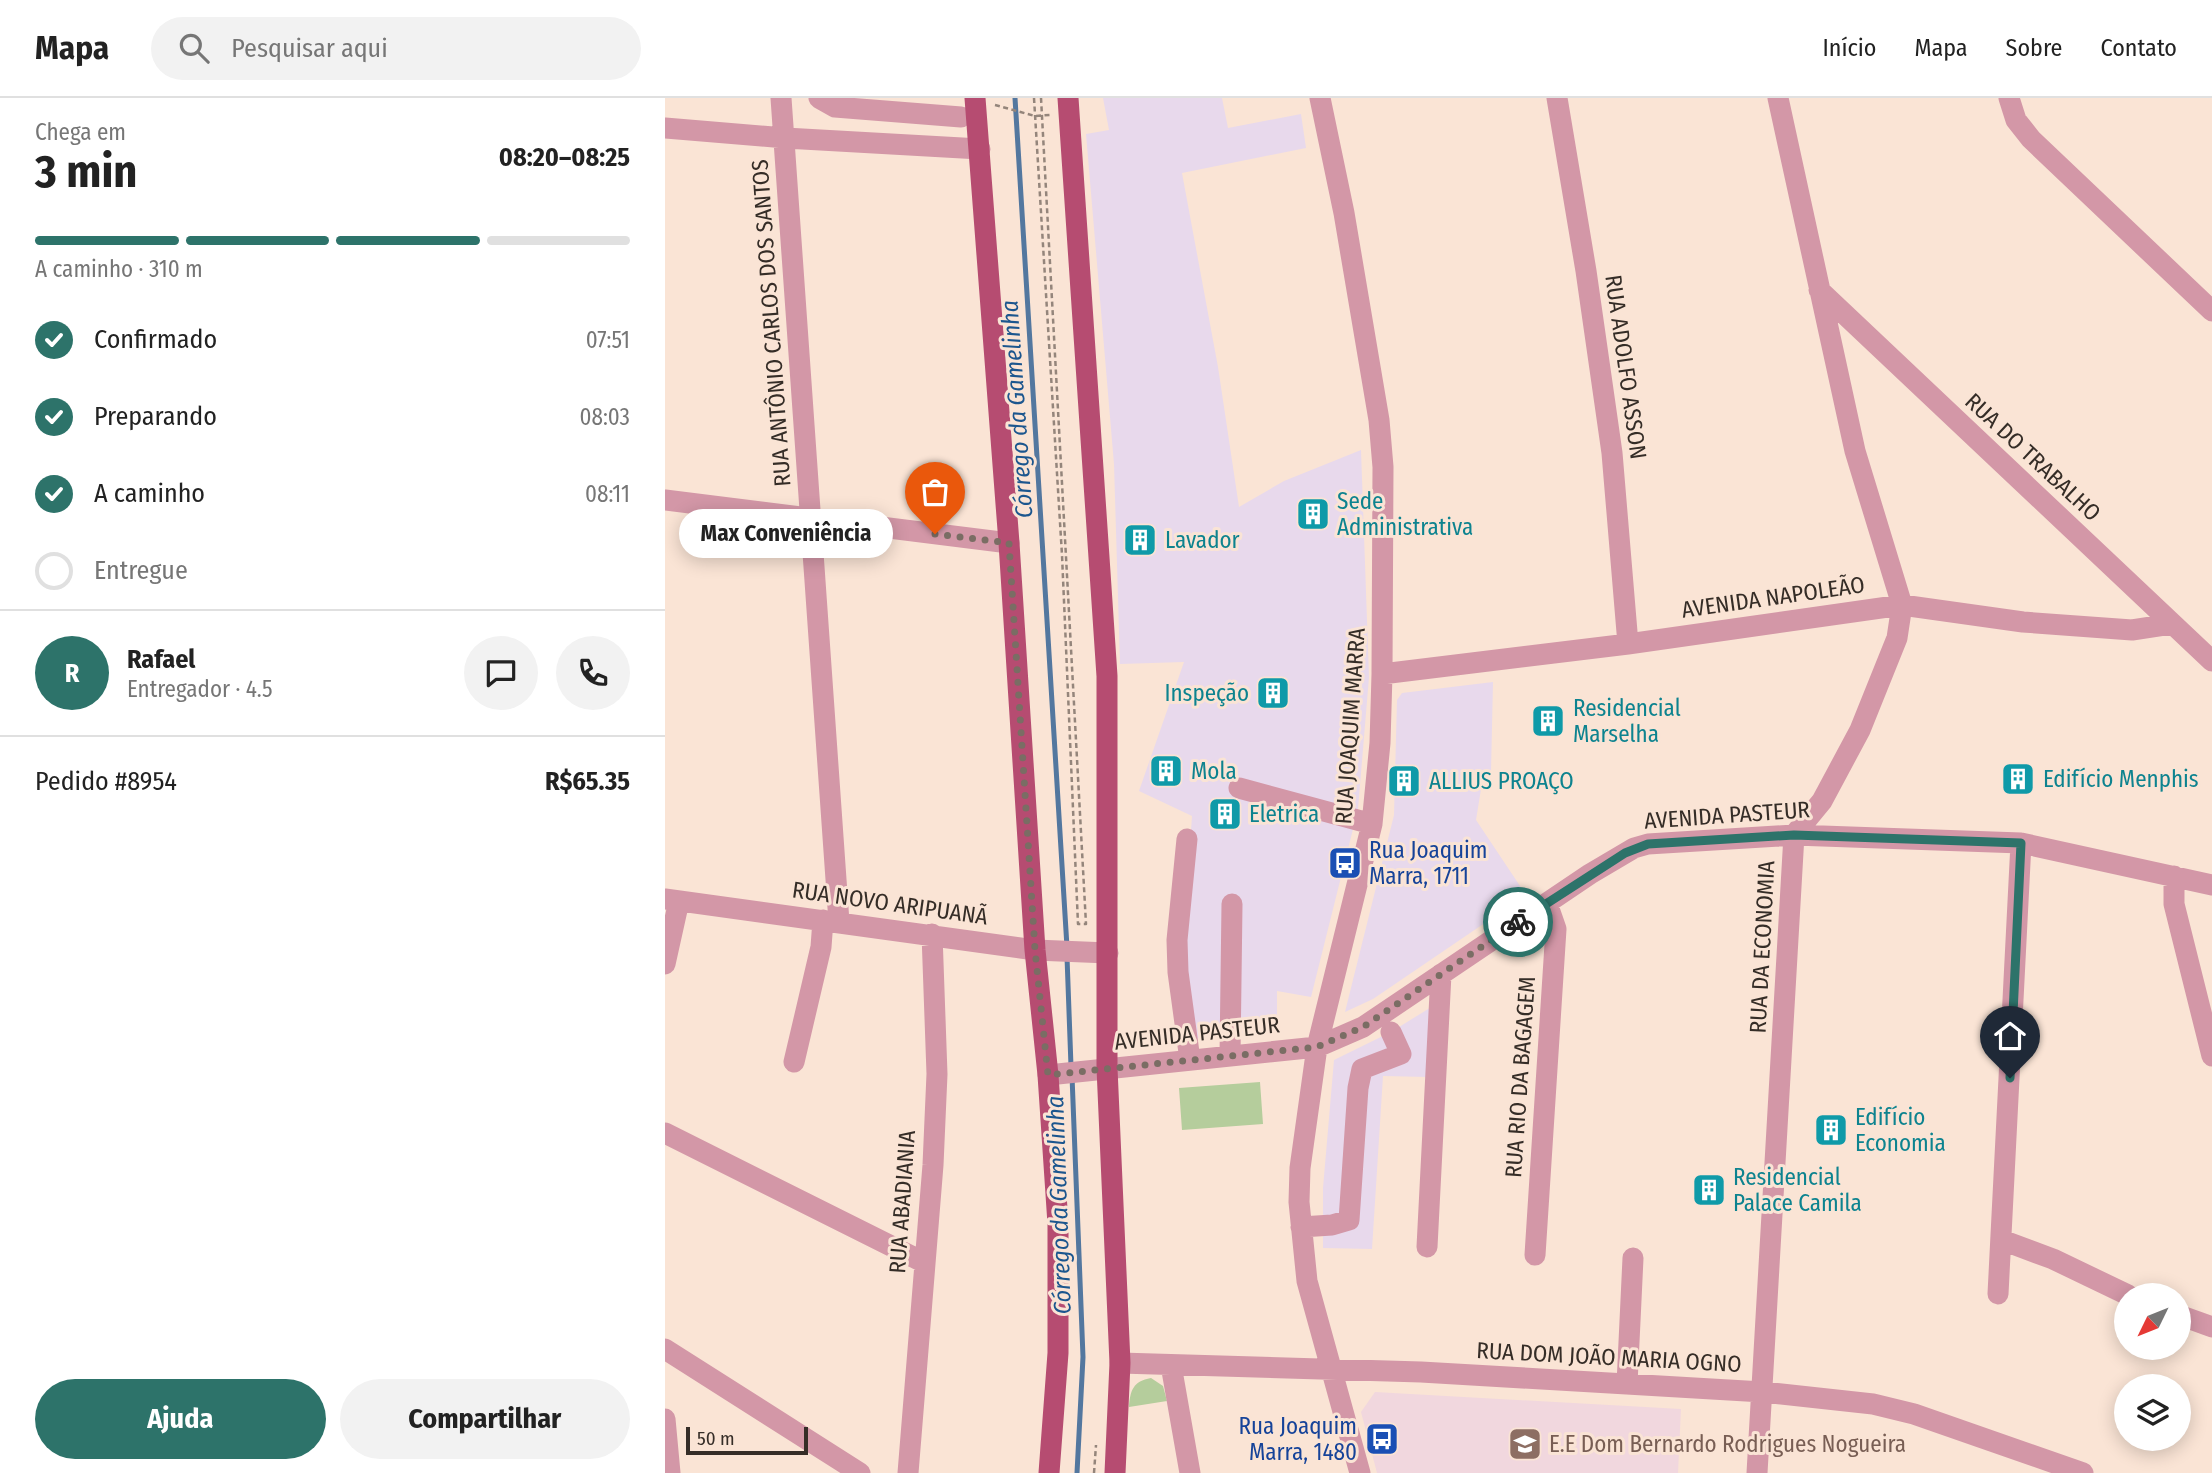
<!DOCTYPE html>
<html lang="pt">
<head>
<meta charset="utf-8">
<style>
	body { margin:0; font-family:"Fira Sans Condensed",sans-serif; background:#f2f2f2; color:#222; height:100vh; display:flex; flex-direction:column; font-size:26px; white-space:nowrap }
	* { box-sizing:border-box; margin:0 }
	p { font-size:23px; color:#767676 }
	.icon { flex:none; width:38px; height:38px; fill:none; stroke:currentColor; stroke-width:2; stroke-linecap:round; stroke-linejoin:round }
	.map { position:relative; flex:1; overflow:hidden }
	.sheet { display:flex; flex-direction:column; background:#fff; width:665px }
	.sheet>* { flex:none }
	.needle { width:46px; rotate:227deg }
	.fabs { position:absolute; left:1449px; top:1185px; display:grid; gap:14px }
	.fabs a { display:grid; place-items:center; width:77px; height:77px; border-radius:50%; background:#fff; box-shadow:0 4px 18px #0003; font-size:35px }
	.scale { position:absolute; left:21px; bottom:18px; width:122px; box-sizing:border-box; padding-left:7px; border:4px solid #352d27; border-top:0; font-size:19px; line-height:24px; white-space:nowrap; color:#352d27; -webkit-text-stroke:5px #fae4d5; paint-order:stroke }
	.pin { position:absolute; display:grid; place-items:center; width:60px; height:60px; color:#fff; margin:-72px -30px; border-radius:50% 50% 50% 0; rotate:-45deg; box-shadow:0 0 7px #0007 }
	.pin .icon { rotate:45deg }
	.courier { position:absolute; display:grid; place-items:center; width:70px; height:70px; margin:-35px; border:5px solid #2d736a; border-radius:50%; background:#fff; color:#222; box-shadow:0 2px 9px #0007 }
	.bubble { position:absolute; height:49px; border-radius:24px; background:#fff; box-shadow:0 4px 18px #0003; font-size:23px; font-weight:700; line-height:49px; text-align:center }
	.summary em { font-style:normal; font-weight:700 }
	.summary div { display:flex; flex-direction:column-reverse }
	.summary { display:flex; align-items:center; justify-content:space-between; height:119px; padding:0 35px }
	h1 { font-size:46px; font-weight:700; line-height:52px }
	.bar { display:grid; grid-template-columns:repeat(4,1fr); gap:10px 7px; align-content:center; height:84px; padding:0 35px }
	.bar i { height:9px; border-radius:5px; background:#e0e0e0 }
	.bar .current { background:#2d736a }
	.bar p { grid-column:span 4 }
	.line { display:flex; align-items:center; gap:18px; padding:0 35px; border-top:2px solid #e0e0e0 }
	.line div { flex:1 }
	.round { display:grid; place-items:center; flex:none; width:74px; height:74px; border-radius:37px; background:#f2f2f2 }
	ol { padding:0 35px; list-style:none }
	li { display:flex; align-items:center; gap:21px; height:77px }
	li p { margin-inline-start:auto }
	li .icon { padding:7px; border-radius:50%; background:#2d736a; color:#fff; stroke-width:4 }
	li:last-child { color:#767676 }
	li i { width:38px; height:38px; border:4px solid #e0e0e0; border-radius:50% }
	.primary-button { display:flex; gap:14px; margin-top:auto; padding:14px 35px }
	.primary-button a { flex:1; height:80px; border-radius:42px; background:#2d736a; color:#fff; font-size:28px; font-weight:700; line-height:80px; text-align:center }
	.primary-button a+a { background:#f2f2f2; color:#222 }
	header { display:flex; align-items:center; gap:42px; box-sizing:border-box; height:98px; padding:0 35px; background:#fff; border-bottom:2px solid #e0e0e0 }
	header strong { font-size:33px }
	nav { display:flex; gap:38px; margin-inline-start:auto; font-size:24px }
	.search { width:490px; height:63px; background:#f2f2f2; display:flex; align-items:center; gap:18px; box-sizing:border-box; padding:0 24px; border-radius:38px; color:#767676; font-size:26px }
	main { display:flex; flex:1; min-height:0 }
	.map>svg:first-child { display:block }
</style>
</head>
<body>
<header>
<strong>Mapa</strong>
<div class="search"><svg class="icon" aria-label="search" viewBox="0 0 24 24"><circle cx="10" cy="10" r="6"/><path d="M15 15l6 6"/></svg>Pesquisar aqui</div>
<nav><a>Início</a><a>Mapa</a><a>Sobre</a><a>Contato</a></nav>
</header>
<main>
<section class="sheet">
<div class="summary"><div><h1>3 min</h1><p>Chega em</p></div><em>08:20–08:25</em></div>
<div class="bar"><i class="current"></i><i class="current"></i><i class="current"></i><i></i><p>A caminho · 310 m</p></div>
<ol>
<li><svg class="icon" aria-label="check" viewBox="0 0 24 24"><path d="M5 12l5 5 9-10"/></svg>Confirmado<p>07:51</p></li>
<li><svg class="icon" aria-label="check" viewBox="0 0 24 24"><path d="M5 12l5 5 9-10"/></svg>Preparando<p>08:03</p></li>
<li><svg class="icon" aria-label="check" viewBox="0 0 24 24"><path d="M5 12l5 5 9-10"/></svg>A caminho<p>08:11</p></li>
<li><i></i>Entregue</li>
</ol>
<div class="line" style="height:126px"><b class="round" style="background:#2d736a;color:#fff">R</b><div><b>Rafael</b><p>Entregador · 4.5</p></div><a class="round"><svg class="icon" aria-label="chat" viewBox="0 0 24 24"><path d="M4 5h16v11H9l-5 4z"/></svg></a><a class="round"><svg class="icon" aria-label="phone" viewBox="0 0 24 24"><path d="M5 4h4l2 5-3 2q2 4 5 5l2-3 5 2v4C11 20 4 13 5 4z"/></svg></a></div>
<div class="line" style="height:91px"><div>Pedido #8954</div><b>R$65.35</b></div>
<div class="primary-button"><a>Ajuda</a><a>Compartilhar</a></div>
</section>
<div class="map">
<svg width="1547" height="1375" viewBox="0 0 1547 1375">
	<rect width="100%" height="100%" fill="#fae4d5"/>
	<path fill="#e8d9ec" d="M438 0H557L563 30 636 16 641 50 517 75 553 269 574 409 619 383 696 352 704 579 693 711 646 899 612 893V931L526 941 519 835 527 718 474 693 519 564 455 566 449 366 421 36 444 32Z
		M828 584 826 674 818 679 811 722 861 797 708 901 680 914 729 717 732 602 737 595Z
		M768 908 763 979 718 978 707 1151 658 1150V1090L669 962 726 934Z"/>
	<path fill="#f1d7de" d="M710 1294 1016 1311 1013 1375H712L696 1314Z"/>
	<path fill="#b5cd9c" d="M595 984 598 1026 517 1032 514 990Z
		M486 1280 498 1288 502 1303 464 1309C465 1293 468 1283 486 1280Z"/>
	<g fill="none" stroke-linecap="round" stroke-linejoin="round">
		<path stroke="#53779f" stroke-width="5" d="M350 0 402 849
			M402 859 406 968
			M407 978 418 1259 412 1375"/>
		<path stroke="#94857b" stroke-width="2.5" stroke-dasharray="5 3.5" stroke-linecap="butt" d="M369 0 397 457 413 826H421L376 0
			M330 7 370 18 385 17
			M429 1375 431 1347"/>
		<path stroke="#d397a7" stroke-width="21" d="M116 0 174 824
			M154 0 170 9 296 19
			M655 0 679 115 714 322 718 369 717 576 715 645 707 726 652 949 635 1070 634 1104 642 1183 695 1375
			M892 0 921 173 947 355 963 546
			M1344 0 1351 22 1366 41 1547 213
			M0 30 120 40 315 51
			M1154 192 1547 563
			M0 402 344 445
			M717 576 963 546 1237 507 1358 524 1467 532 1506 526
			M574 690 707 726
			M522 741 512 842 513 874 525 962
			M1509 778V806L1547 958
			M0 801 370 852 443 855
			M0 866 14 803
			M565 958 567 806
			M129 964 156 849 158 822
			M383 977 652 949 698 929 925 776 969 750 983 746 1129 737 1356 745 1547 787
			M0 1035 260 1165
			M636 1129 667 1127 684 1122 693 990 697 971 736 956 726 934
			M1337 1142 1388 1161 1463 1197
			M762 1149 776 876
			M870 1157 891 831 882 805
			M1333 1196 1356 745
			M1514 1217 1547 1229
			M0 1251 195 1375
			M455 1265 756 1274 1098 1294 1208 1306 1249 1316 1418 1375
			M506 1267 525 1375
			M962 1286 968 1160
			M0 1321 5 1375
			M243 1375 268 1067 272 976 267 836
			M1092 1375 1129 737 1157 703 1195 632 1232 540 1237 507 1190 353 1113 0"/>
		<path stroke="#b64c71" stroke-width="21" d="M310 0 344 445 370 852 383 977 393 1126V1255L384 1375
			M403 0 442 578V970L455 1265 450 1375"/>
	</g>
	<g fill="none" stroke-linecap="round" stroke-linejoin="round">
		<path stroke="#7a6d64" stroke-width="7" stroke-dasharray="0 12.6" d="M270 436 344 445 370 852 383 977 652 949 698 929 853 824"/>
		<path stroke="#2d736a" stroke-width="9" d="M853 824 960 755 983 746 1129 737 1356 745 1345 980"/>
	</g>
	<defs>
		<symbol id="building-square" viewBox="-11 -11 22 22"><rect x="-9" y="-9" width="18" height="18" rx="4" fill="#0f9aa8" stroke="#fae4d5"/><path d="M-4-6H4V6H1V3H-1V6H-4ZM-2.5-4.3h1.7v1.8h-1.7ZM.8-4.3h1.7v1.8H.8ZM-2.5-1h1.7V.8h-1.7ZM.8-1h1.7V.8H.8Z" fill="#fff"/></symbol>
		<symbol id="bus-square" viewBox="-11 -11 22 22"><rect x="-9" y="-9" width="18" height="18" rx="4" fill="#1a4fb4" stroke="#fae4d5"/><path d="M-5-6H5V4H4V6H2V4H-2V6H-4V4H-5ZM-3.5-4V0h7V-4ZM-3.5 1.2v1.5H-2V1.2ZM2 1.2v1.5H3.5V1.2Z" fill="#fff"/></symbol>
		<symbol id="school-square" viewBox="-11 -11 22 22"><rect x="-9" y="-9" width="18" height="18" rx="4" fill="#8d6e63" stroke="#fae4d5"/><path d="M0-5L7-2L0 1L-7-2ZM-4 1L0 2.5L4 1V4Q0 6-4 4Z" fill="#fff"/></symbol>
	</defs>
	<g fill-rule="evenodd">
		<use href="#building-square" x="629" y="397" width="38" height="38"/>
		<use href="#building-square" x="456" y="423" width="38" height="38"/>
		<use href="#building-square" x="589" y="576" width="38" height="38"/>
		<use href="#building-square" x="864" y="604" width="38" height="38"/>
		<use href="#building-square" x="482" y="654" width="38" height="38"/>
		<use href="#building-square" x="1334" y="662" width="38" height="38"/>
		<use href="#building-square" x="720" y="664" width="38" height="38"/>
		<use href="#building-square" x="541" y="697" width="38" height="38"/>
		<use href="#bus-square" x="661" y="746" width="38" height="38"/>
		<use href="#building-square" x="1147" y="1013" width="38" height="38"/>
		<use href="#building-square" x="1025" y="1073" width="38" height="38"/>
		<use href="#bus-square" x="698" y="1322" width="38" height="38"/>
		<use href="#school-square" x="841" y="1327" width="38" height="38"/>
	</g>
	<g text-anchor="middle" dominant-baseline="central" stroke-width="6" stroke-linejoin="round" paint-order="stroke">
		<g font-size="23" fill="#352d27" stroke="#fae4d5">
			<text transform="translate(106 225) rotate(-94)">RUA ANTÔNIO CARLOS DOS SANTOS</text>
			<text transform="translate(961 269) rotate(82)">RUA ADOLFO ASSON</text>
			<text transform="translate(1368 359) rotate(43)">RUA DO TRABALHO</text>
			<text transform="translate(1108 499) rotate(-8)">AVENIDA NAPOLEÃO</text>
			<text transform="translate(685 628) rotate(-86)">RUA JOAQUIM MARRA</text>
			<text transform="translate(1062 717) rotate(-4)">AVENIDA PASTEUR</text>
			<text transform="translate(225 805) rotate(8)">RUA NOVO ARIPUANÃ</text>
			<text transform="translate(1097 849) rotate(-87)">RUA DA ECONOMIA</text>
			<text transform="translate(532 935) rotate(-6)">AVENIDA PASTEUR</text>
			<text transform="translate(855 979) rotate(-86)">RUA RIO DA BAGAGEM</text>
			<text transform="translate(237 1104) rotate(-86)">RUA ABADIANIA</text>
			<text transform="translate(944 1259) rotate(3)">RUA DOM JOÃO MARIA OGNO</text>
		</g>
		<g font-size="23" fill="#0d838f" stroke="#fae4d5" text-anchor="start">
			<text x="672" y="403">Sede<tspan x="672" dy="26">Administrativa</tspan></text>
			<text x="500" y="442">Lavador</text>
			<text x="584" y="595" text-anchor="end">Inspeção</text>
			<text x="908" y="610">Residencial<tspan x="908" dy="26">Marselha</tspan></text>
			<text x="526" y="673">Mola</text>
			<text x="1378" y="681">Edifício Menphis</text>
			<text x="764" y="683">ALLIUS PROAÇO</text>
			<text x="584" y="716">Eletrica</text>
			<text x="1190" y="1019">Edifício<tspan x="1190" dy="26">Economia</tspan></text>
			<text x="1068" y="1079">Residencial<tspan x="1068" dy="26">Palace Camila</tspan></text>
		</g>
		<g font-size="23" fill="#164399" stroke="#fae4d5" text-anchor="start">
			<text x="704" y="752">Rua Joaquim<tspan x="704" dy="26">Marra, 1711</tspan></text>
			<text x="692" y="1328" text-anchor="end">Rua Joaquim<tspan x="692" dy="26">Marra, 1480</tspan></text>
		</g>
		<g font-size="23" fill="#785e54" stroke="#fae4d5" text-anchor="start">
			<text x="884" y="1346">E.E Dom Bernardo Rodrigues Nogueira</text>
		</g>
		<g font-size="24" font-style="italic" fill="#1c568e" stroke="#fae4d5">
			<text transform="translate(352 311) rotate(-94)">Córrego da Gamelinha</text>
			<text transform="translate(394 1107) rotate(-92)">Córrego da Gamelinha</text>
		</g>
	</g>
</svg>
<div class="fabs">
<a><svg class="needle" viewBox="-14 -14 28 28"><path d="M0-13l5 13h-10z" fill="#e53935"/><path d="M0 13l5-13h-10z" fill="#767676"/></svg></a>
<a><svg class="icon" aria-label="layers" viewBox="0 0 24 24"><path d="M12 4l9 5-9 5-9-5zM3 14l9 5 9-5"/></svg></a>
</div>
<div class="scale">50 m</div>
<div class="pin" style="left:270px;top:436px;background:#ea580c"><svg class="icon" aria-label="bag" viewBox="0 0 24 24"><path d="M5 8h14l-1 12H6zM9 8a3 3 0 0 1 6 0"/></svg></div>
<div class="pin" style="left:1345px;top:980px;background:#1f2937"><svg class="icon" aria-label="home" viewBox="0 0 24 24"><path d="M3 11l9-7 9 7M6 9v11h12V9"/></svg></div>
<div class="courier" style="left:853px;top:824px"><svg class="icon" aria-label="bike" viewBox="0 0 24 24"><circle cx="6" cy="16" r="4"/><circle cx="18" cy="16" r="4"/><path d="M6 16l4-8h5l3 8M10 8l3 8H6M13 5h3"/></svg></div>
<div class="bubble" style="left:14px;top:411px;width:214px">Max Conveniência</div>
</div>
</main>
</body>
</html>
